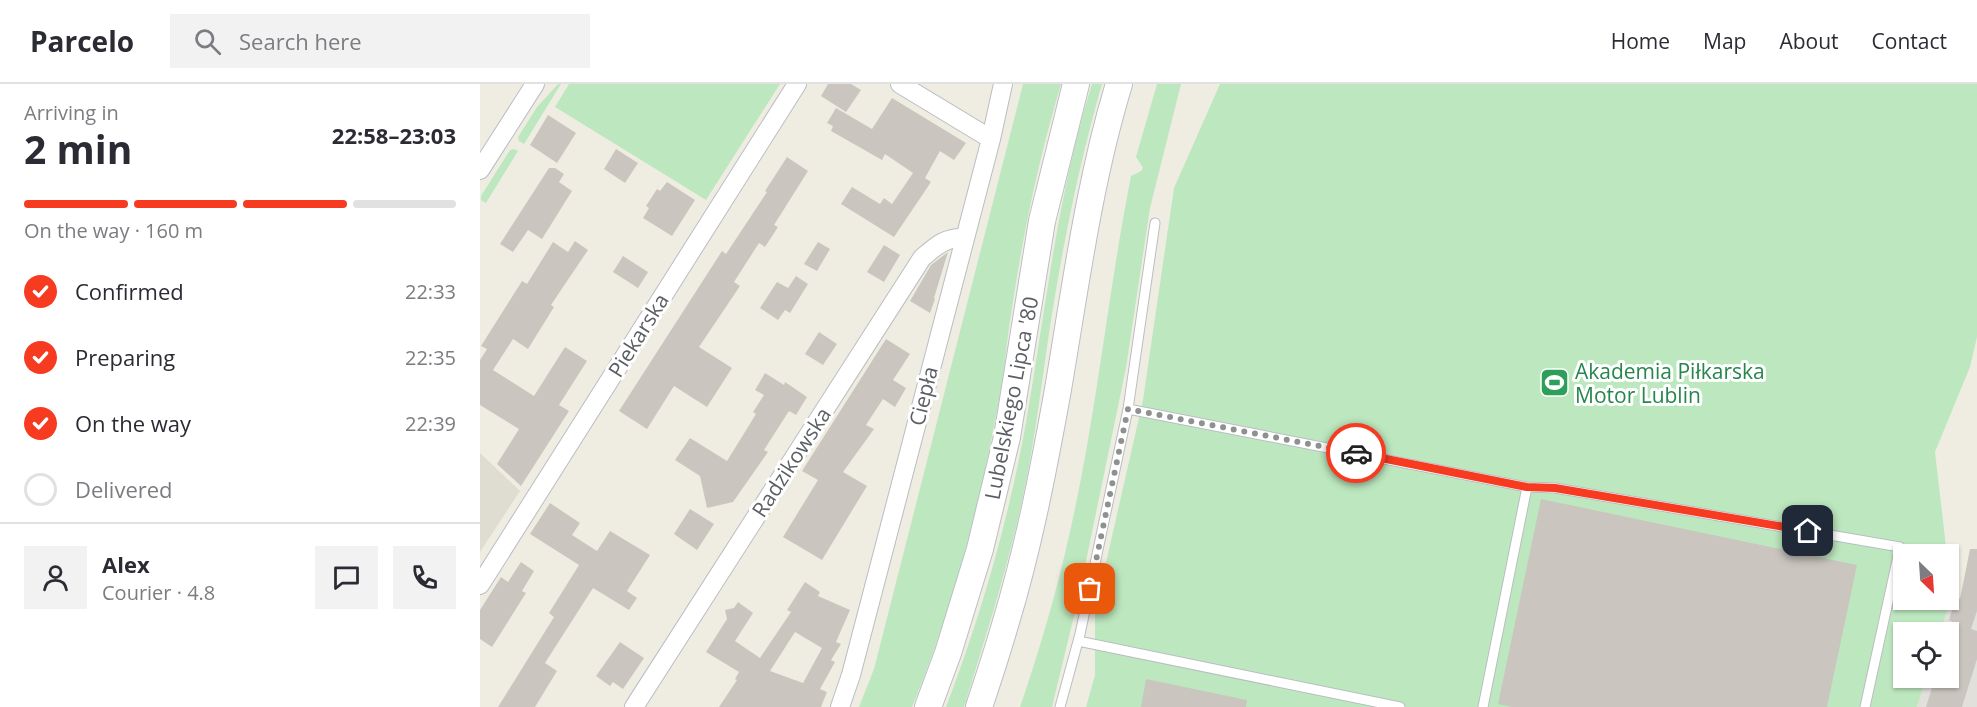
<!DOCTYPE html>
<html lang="en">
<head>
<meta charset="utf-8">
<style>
	body { margin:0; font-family:"Open Sans",sans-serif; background:#f2f2f3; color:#2b2b33; height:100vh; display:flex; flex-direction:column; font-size:22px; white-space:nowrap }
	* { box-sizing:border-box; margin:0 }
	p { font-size:20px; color:#7c7c81 }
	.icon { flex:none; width:33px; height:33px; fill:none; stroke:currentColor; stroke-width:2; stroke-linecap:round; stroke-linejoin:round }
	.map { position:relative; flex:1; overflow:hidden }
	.panel { display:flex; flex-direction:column; background:#fff; width:480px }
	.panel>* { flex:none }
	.needle { width:39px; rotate:155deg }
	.tools { position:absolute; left:1413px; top:460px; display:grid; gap:12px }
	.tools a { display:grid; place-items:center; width:66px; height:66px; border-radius:0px; background:#fff; box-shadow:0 2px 4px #0004; font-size:30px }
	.pin { position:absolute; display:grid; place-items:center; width:51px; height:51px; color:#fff; margin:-26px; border-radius:12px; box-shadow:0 3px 9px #0006 }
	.courier { position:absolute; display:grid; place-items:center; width:60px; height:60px; margin:-30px; border:4px solid #f63b21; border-radius:50%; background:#fff; color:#222; box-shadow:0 2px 8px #0007 }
	.summary em { font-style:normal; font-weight:700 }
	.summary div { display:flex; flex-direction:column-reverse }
	.summary { display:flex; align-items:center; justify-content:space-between; height:102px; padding:0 24px }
	h1 { font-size:39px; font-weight:700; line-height:45px }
	.bar { display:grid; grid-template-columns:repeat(4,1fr); gap:9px 6px; align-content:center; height:72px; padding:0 24px }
	.bar i { height:8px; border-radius:4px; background:#e1e1e2 }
	.bar .current { background:#f63b21 }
	.bar p { grid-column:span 4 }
	.line { display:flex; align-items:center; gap:15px; padding:0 24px; border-top:2px solid #e1e1e2 }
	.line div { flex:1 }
	.round { display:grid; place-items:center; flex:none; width:63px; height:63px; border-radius:0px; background:#f2f2f3 }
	ol { padding:0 24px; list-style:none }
	li { display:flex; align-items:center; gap:18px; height:66px }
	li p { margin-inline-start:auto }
	li .icon { padding:6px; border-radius:50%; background:#f63b21; color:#fff; stroke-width:4 }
	li:last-child { color:#7c7c81 }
	li i { width:33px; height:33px; border:3px solid #e1e1e2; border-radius:50% }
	header { display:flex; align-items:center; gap:36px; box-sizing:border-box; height:84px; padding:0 30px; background:#fff; border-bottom:2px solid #e1e1e2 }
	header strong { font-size:28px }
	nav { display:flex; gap:33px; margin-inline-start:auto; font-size:21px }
	.search { width:420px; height:54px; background:#f2f2f3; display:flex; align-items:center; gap:15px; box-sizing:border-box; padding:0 21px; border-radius:0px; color:#7c7c81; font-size:22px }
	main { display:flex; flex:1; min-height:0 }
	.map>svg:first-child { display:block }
</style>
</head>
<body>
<header>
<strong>Parcelo</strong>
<div class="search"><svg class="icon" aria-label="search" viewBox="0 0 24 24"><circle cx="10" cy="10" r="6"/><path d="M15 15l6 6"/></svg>Search here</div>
<nav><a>Home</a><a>Map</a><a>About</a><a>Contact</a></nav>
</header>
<main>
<section class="panel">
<div class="summary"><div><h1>2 min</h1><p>Arriving in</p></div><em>22:58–23:03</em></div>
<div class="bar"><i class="current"></i><i class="current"></i><i class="current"></i><i></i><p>On the way · 160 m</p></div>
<ol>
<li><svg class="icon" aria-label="check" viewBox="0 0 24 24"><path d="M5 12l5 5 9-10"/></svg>Confirmed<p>22:33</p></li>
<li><svg class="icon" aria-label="check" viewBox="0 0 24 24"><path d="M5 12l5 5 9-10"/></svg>Preparing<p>22:35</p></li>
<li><svg class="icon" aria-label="check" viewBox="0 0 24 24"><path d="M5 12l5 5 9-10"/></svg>On the way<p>22:39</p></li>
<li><i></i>Delivered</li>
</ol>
<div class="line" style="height:108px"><a class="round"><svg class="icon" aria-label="person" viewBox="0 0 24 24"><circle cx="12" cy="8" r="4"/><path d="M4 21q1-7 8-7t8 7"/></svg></a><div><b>Alex</b><p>Courier · 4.8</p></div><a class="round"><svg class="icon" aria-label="chat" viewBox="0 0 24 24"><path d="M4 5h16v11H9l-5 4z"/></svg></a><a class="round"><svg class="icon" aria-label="phone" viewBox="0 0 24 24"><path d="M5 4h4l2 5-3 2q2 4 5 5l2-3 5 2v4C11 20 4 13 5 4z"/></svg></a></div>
</section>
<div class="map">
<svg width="1497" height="623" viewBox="0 0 1497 623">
	<rect width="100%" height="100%" fill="#efede2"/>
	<path fill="#e2e0da" d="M1472 511 1497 519V623H1437L1446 594H1468V549H1460Z"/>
	<path fill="#dfdcd1" d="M0 369 40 407 0 468Z"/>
	<path fill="#bde8bf" d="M78 0H81L44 60 39 57 38 53 57 23Z
		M89 0H300L226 116 75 23Z
		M543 0H581C560 71 544 144 533 218 528 245 526 272 522 299 503 409 475 519 432 623H379L394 585Z
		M612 0H622C602 70 587 140 575 212 565 270 559 329 548 387 533 468 508 545 484 623H466C503 526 532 424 549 321 567 213 579 105 612 0Z
		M677 0H701L670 124 646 284 599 511 572 623H540C560 565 578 503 591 443 617 327 628 208 651 92L661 87 663 84 656 73Z
		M740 0H1497V253L1490 283 1455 368 1467 471H1424V516H1468L1469 482 1472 511 1460 549H1424V594H1446L1437 623H606L615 591V527L663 316 694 104Z
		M34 65 38 67 6 119 1 116V112L30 66Z"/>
	<path fill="#cac6bf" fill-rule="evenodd" d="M348 0H371L381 6 366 28 341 12Z
		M412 14 486 59 474 76 460 67 445 94 451 98 414 153 361 120 372 103 400 120 404 114 412 120 433 89 405 70 402 76 351 47 353 42 347 39 356 24 392 45Z
		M68 31 96 49 77 79 50 61Z
		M136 65 158 79 145 99 124 85Z
		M307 73 328 87 294 141 298 143 285 163 279 159 254 198 260 202 219 263 252 284 227 323 194 302 167 345 139 327 242 167 246 170 287 108 285 107Z
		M69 84H75L84 90 79 98 92 107 62 155 48 146 33 168 20 160Z
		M187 98 215 116 192 152 163 134 169 124 166 122 177 105 180 107Z
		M95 157 108 166 71 221 74 223 48 265 33 255 13 286 54 312 85 263 107 277 79 321 89 327 41 402 17 380 39 345 0 321V276L7 265 1 262 42 197 47 200 73 158 88 168Z
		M338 158 350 165 337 187 324 180Z
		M404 161 420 171 404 198 387 188Z
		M468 168 454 214 455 215 450 229 430 217 451 181Z
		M143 172 168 188 158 204 133 188Z
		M316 192 328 200 310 229 305 226 298 236 280 224 297 198 308 204Z
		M339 248 357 260 343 281 325 270Z
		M406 255 430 270 413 296 426 304 415 323 403 315 386 341 394 345 363 388 387 402 342 476 303 453 338 396 322 387Z
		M285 289 304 301 305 298 327 313 316 331 309 327 284 366 288 368 253 418 227 424 220 392 195 376 210 354 247 377 276 330 273 328 284 311 275 306Z
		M1061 415 1377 481 1347 623H1032L1018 620Z
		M70 419 100 439 92 451 117 467 130 447 170 471 147 507 157 514 149 526 113 504 65 579 77 587 55 623H18L74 533 69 529 99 481 50 450Z
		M210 425 234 440 217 466 194 450Z
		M1490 465H1497V527L1491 545 1497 547V575L1482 623H1446L1455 594H1468V551L1473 538 1469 536 1476 514 1480 515Z
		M41 478 54 487 42 507 46 509 12 563 0 555V526L21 493 28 498Z
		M325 498 340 508 338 512 370 526 356 558 361 560 351 576 355 578 340 605 347 608 341 623H239L257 596 255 595 259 588 226 568 247 535 245 526 254 524 258 518 273 529 255 557 280 574 311 528 307 526ZM315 548 342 564 323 599 290 587Z
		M140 558 164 574 143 605 133 598 130 602 116 592Z
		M666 595 767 616 766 623H661Z"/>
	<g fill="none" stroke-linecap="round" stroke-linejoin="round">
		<defs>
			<path id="lane" d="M648 325 1047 403 1075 404 1420 463 1385 623
				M598 557 920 623
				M580 623 600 550 648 325 675 139
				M1003 623 1047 403"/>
			<path id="street" d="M420 0 511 55
				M0 86 55 0
				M0 501 317 0
				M154 623 442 174C456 162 465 153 484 154
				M360 623 371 591 511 55 523 0"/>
			<path id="secondary" d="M448 623 468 569 500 465 527 353 562 137 596 0
				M499 623C508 596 517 569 525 541 548 466 563 388 577 311 595 207 608 102 639 0"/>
		</defs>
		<use href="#lane" stroke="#babdc2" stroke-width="11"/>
		<use href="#street" stroke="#babdc2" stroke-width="20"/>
		<use href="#secondary" stroke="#bbbec5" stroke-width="28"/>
		<use href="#lane" stroke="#fff" stroke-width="9"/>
		<use href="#street" stroke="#fff" stroke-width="18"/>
		<use href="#secondary" stroke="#fff" stroke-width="26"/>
	</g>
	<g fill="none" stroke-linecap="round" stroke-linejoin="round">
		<path stroke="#8f9190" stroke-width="6" stroke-dasharray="0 10.8" d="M610 505 648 325 876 369"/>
		<path stroke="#f63b21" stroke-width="8" d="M876 369 1047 403 1075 404 1328 447"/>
	</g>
	<defs>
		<symbol id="stadium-square" viewBox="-11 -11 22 22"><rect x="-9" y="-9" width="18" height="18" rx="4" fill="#2e9e5b" stroke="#fff"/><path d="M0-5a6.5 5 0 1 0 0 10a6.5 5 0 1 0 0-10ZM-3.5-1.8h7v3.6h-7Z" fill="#fff"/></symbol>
	</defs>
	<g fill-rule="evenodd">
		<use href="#stadium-square" x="1058" y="282" width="33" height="33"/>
	</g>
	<g text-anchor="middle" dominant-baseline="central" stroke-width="6" stroke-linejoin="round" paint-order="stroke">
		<g font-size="21" fill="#5b5f64" stroke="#fff">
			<text transform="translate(158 251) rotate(-58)">Piekarska</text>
			<text transform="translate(443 312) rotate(-76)">Ciepła</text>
			<text transform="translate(531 314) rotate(-79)">Lubelskiego Lipca '80</text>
			<text transform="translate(311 378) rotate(-57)">Radzikowska</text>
		</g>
		<g font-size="21" fill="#27864d" stroke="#fff" text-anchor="start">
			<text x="1095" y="287">Akademia Piłkarska<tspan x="1095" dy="24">Motor Lublin</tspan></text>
		</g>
	</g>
</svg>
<div class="tools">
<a><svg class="needle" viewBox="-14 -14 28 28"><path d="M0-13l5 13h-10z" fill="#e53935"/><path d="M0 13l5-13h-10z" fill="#7c7c81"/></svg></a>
<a><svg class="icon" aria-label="locate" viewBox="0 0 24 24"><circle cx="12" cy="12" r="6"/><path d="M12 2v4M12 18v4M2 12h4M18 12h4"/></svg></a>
</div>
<div class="pin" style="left:610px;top:505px;background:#ea580c"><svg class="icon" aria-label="bag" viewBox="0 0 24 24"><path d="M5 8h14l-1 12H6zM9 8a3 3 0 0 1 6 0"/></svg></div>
<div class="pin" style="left:1328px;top:447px;background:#1f2937"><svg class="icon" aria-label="home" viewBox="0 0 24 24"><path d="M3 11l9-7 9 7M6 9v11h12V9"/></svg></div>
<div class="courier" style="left:876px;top:369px"><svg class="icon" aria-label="car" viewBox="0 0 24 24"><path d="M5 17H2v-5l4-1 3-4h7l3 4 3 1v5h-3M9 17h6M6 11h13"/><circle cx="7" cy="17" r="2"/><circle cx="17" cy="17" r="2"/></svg></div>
</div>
</main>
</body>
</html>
